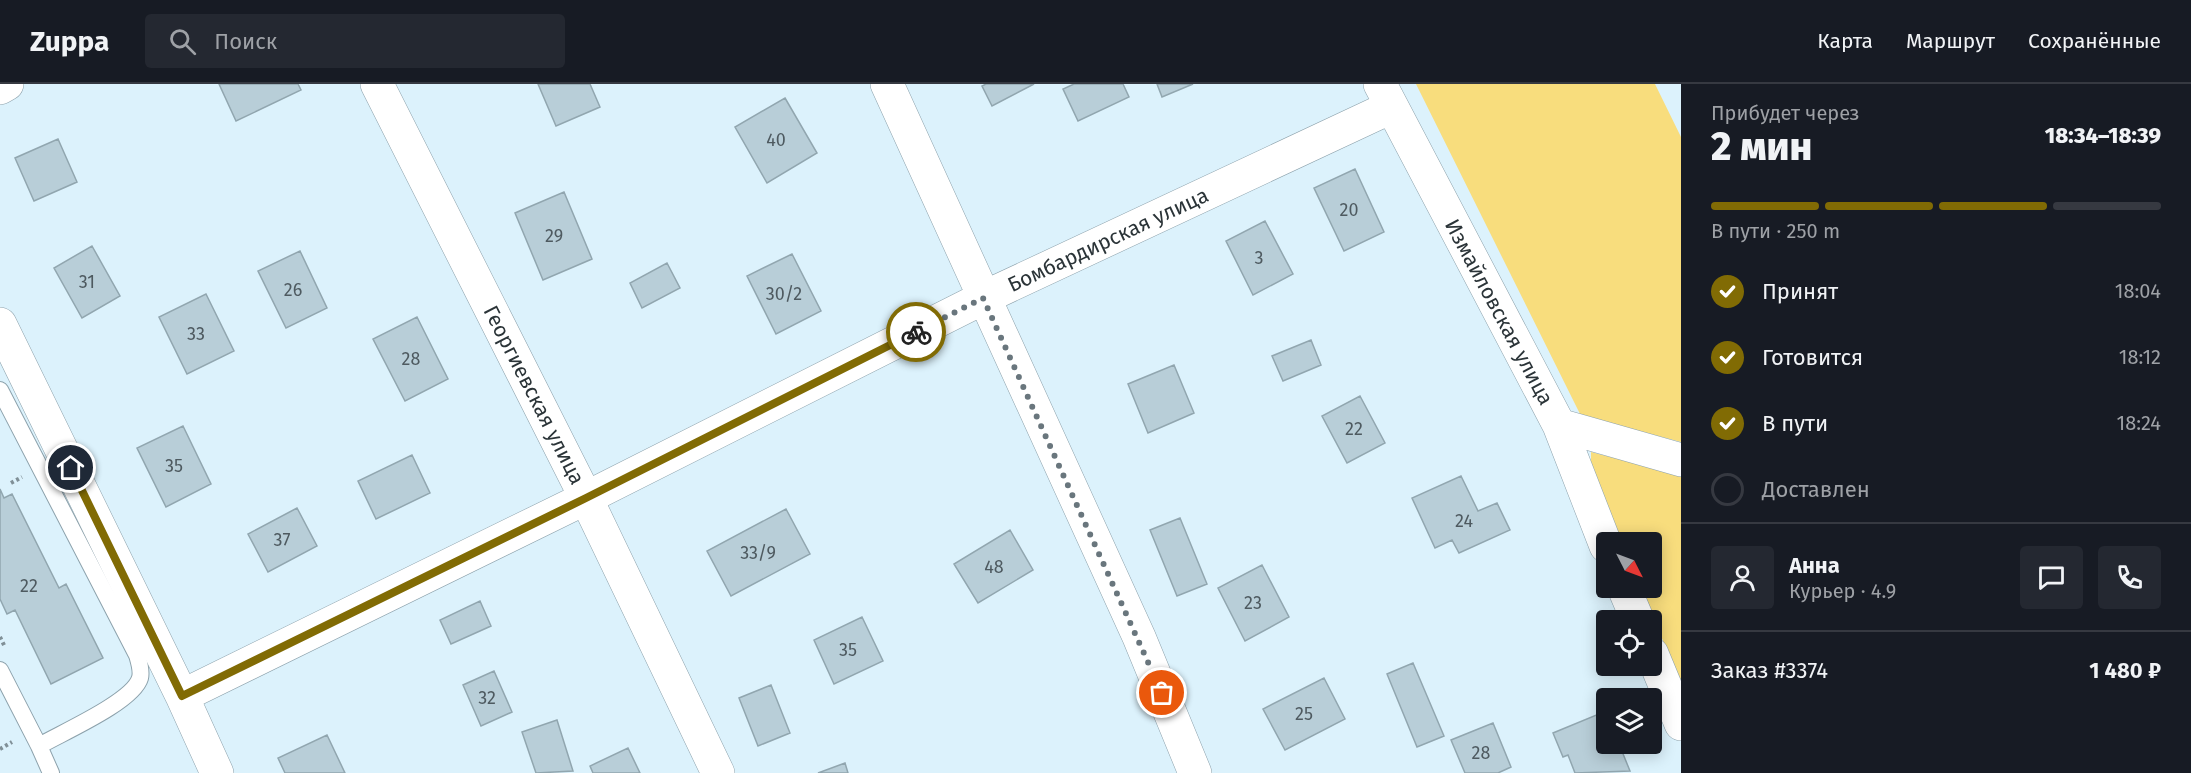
<!DOCTYPE html>
<html lang="ru">
<head>
<meta charset="utf-8">
<style>
	body { margin:0; font-family:"Fira Sans",sans-serif; background:#242831; color:#f1f3f6; height:100vh; display:flex; flex-direction:column; font-size:22px; white-space:nowrap }
	* { box-sizing:border-box; margin:0 }
	p { font-size:20px; color:#9ea1a6 }
	.icon { flex:none; width:33px; height:33px; fill:none; stroke:currentColor; stroke-width:2; stroke-linecap:round; stroke-linejoin:round }
	.map { position:relative; flex:1; overflow:hidden }
	.panel { display:flex; flex-direction:column; background:#171b24; width:510px }
	.panel>* { flex:none }
	.needle { width:39px; rotate:132deg }
	.tools { position:absolute; left:1596px; top:448px; display:grid; gap:12px }
	.tools a { display:grid; place-items:center; width:66px; height:66px; border-radius:6px; background:#171b24; box-shadow:0 3px 15px #0003; font-size:30px }
	.pin { position:absolute; display:grid; place-items:center; width:51px; height:51px; color:#fff; margin:-26px; border:3px solid #fff; border-radius:50%; box-shadow:0 2px 6px #0007 }
	.courier { position:absolute; display:grid; place-items:center; width:60px; height:60px; margin:-30px; border:4px solid #816b04; border-radius:50%; background:#fff; color:#222; box-shadow:0 2px 8px #0007 }
	.overview em { font-style:normal; font-weight:800 }
	.overview div { display:flex; flex-direction:column-reverse }
	.overview { display:flex; align-items:center; justify-content:space-between; height:102px; padding:0 30px }
	h1 { font-size:39px; font-weight:800; line-height:45px }
	.bar { display:grid; grid-template-columns:repeat(4,1fr); gap:9px 6px; align-content:center; height:72px; padding:0 30px }
	.bar i { height:8px; border-radius:4px; background:#363941 }
	.bar .current { background:#816b04 }
	.bar p { grid-column:span 4 }
	.line { display:flex; align-items:center; gap:15px; padding:0 30px; border-top:2px solid #363941 }
	.line div { flex:1 }
	.round { display:grid; place-items:center; flex:none; width:63px; height:63px; border-radius:6px; background:#242831 }
	ol { padding:0 30px; list-style:none }
	li { display:flex; align-items:center; gap:18px; height:66px }
	li p { margin-inline-start:auto }
	li .icon { padding:6px; border-radius:50%; background:#816b04; color:#fff; stroke-width:4 }
	li:last-child { color:#9ea1a6 }
	li i { width:33px; height:33px; border:3px solid #363941; border-radius:50% }
	header { display:flex; align-items:center; gap:36px; box-sizing:border-box; height:84px; padding:0 30px; background:#171b24; border-bottom:2px solid #363941 }
	header strong { font-size:28px }
	nav { display:flex; gap:33px; margin-inline-start:auto; font-size:21px }
	.search { width:420px; height:54px; background:#242831; display:flex; align-items:center; gap:15px; box-sizing:border-box; padding:0 21px; border-radius:6px; color:#9ea1a6; font-size:22px }
	main { display:flex; flex:1; min-height:0 }
	.map>svg:first-child { display:block }
</style>
</head>
<body>
<header>
<strong>Zuppa</strong>
<div class="search"><svg class="icon" aria-label="search" viewBox="0 0 24 24"><circle cx="10" cy="10" r="6"/><path d="M15 15l6 6"/></svg>Поиск</div>
<nav><a>Карта</a><a>Маршрут</a><a>Сохранённые</a></nav>
</header>
<main>
<div class="map">
<svg width="1681" height="689" viewBox="0 0 1681 689">
	<rect width="100%" height="100%" fill="#dcf2fc"/>
	<path fill="#f8dd7d" d="M1416 0H1655L1681 53V358L1581 332Z
		M1591 368 1681 391V598L1640 504H1652V459H1620L1591 392Z"/>
	<path fill="#b8ced8" stroke="#91a6af" stroke-width="1.5" d="M219 0H298L301 6 236 37Z
		M538 0H590L600 23 556 42Z
		M986 0H1034L992 22 982 2Z
		M1074 0H1123L1129 13 1078 37 1063 5Z
		M1157 0H1193L1162 13Z
		M785 14 817 69 767 99 735 43Z
		M58 55 77 98 34 117 15 74Z
		M1355 85 1384 148 1344 167 1314 104Z
		M564 108 592 175 543 196 515 129Z
		M1265 137 1293 190 1253 211 1226 157Z
		M92 162 120 212 82 234 54 184Z
		M300 167 327 224 286 244 258 187Z
		M792 170 821 227 776 250 747 192Z
		M667 179 680 204 642 224 630 199Z
		M206 210 234 267 187 290 159 233Z
		M417 233 448 295 405 317 373 255Z
		M1311 256 1321 281 1283 297 1272 272Z
		M1174 281 1194 329 1148 349 1128 300Z
		M1360 312 1385 359 1347 379 1322 332Z
		M183 342 211 400 166 423 137 364Z
		M412 371 430 409 376 435 358 397Z
		M1461 392 1478 427 1497 419 1510 446 1459 469 1452 456 1435 464 1412 414Z
		M0 405 4 414 12 410 59 504 66 500 103 574 51 600 15 526 7 530 0 515Z
		M297 424 317 462 268 488 248 450Z
		M786 425 810 470 731 512 707 467Z
		M1180 434 1207 500 1177 512 1150 446Z
		M1010 446 1033 486 978 519 954 480Z
		M1262 481 1289 533 1245 557 1218 504Z
		M480 517 491 542 451 560 440 536Z
		M862 533 883 577 834 600 814 556Z
		M1413 579 1444 652 1417 663 1387 590Z
		M494 587 512 628 481 642 463 601Z
		M1324 594 1345 635 1285 666 1263 625Z
		M771 601 790 649 758 662 739 614Z
		M1606 627V660H1619L1630 687 1575 689 1568 671 1563 673 1553 649Z
		M557 636 573 687 536 689 522 648Z
		M1493 639 1511 683 1498 689H1465L1451 656Z
		M327 651 345 689H285L278 674Z
		M628 664 640 689H593L590 682Z
		M845 679 848 689H818Z"/>
	<g fill="none" stroke-linecap="round" stroke-linejoin="round">
		<defs>
			<path id="service" d="M0 306 137 571C139 578 142 587 140 594 133 618 61 649 39 662L51 689
				M0 586 39 662"/>
			<path id="minor" d="M377 0 586 414 718 689
				M887 0 1139 553 1195 689
				M1380 0 1559 341 1606 462
				M0 4 7 0
				M0 240 182 612 217 689
				M1559 341 1681 376
				M1624 504 1638 537
				M1652 570 1681 640
				M182 612 586 414 983 214 1391 23"/>
		</defs>
		<use href="#service" stroke="#8da2ac" stroke-width="18"/>
		<use href="#minor" stroke="#8da2ac" stroke-width="34"/>
		<path stroke="#809097" stroke-width="4" stroke-dasharray="3 3" stroke-linecap="butt" d="M11 399 22 393
			M0 553 5 563
			M0 665 12 658"/>
		<use href="#service" stroke="#fff" stroke-width="16"/>
		<use href="#minor" stroke="#fff" stroke-width="33"/>
	</g>
	<g fill="none" stroke-linecap="round" stroke-linejoin="round">
		<path stroke="#69767d" stroke-width="6" stroke-dasharray="0 10.8" d="M916 248 983 214 1162 609"/>
		<path stroke="#816b04" stroke-width="8" d="M71 384 182 612 586 414 916 248"/>
	</g>
	<g text-anchor="middle" dominant-baseline="central" stroke-width="5" stroke-linejoin="round" paint-order="stroke">
		<g font-size="18" fill="#4e5a60">
			<text x="776" y="56">40</text>
			<text x="1349" y="126">20</text>
			<text x="554" y="152">29</text>
			<text x="1259" y="174">3</text>
			<text x="87" y="198">31</text>
			<text x="293" y="206">26</text>
			<text x="784" y="210">30/2</text>
			<text x="196" y="250">33</text>
			<text x="411" y="275">28</text>
			<text x="1354" y="345">22</text>
			<text x="174" y="382">35</text>
			<text x="1464" y="437">24</text>
			<text x="282" y="456">37</text>
			<text x="758" y="469">33/9</text>
			<text x="994" y="483">48</text>
			<text x="29" y="502">22</text>
			<text x="1253" y="519">23</text>
			<text x="848" y="566">35</text>
			<text x="487" y="614">32</text>
			<text x="1304" y="630">25</text>
			<text x="1481" y="669">28</text>
		</g>
		<g font-size="21" fill="#2b3438" stroke="#fff">
			<text transform="translate(1108 156) rotate(-25)">Бомбардирская улица</text>
			<text transform="translate(1499 228) rotate(62)">Измайловская улица</text>
			<text transform="translate(534 311) rotate(63)">Георгиевская улица</text>
		</g>
	</g>
</svg>
<div class="tools">
<a><svg class="needle" viewBox="-14 -14 28 28"><path d="M0-13l5 13h-10z" fill="#e53935"/><path d="M0 13l5-13h-10z" fill="#9ea1a6"/></svg></a>
<a><svg class="icon" aria-label="locate" viewBox="0 0 24 24"><circle cx="12" cy="12" r="6"/><path d="M12 2v4M12 18v4M2 12h4M18 12h4"/></svg></a>
<a><svg class="icon" aria-label="layers" viewBox="0 0 24 24"><path d="M12 4l9 5-9 5-9-5zM3 14l9 5 9-5"/></svg></a>
</div>
<div class="pin" style="left:1162px;top:609px;background:#ea580c"><svg class="icon" aria-label="bag" viewBox="0 0 24 24"><path d="M5 8h14l-1 12H6zM9 8a3 3 0 0 1 6 0"/></svg></div>
<div class="pin" style="left:71px;top:384px;background:#1f2937"><svg class="icon" aria-label="home" viewBox="0 0 24 24"><path d="M3 11l9-7 9 7M6 9v11h12V9"/></svg></div>
<div class="courier" style="left:916px;top:248px"><svg class="icon" aria-label="bike" viewBox="0 0 24 24"><circle cx="6" cy="16" r="4"/><circle cx="18" cy="16" r="4"/><path d="M6 16l4-8h5l3 8M10 8l3 8H6M13 5h3"/></svg></div>
</div>
<section class="panel">
<div class="overview"><div><h1>2 мин</h1><p>Прибудет через</p></div><em>18:34–18:39</em></div>
<div class="bar"><i class="current"></i><i class="current"></i><i class="current"></i><i></i><p>В пути · 250 m</p></div>
<ol>
<li><svg class="icon" aria-label="check" viewBox="0 0 24 24"><path d="M5 12l5 5 9-10"/></svg>Принят<p>18:04</p></li>
<li><svg class="icon" aria-label="check" viewBox="0 0 24 24"><path d="M5 12l5 5 9-10"/></svg>Готовится<p>18:12</p></li>
<li><svg class="icon" aria-label="check" viewBox="0 0 24 24"><path d="M5 12l5 5 9-10"/></svg>В пути<p>18:24</p></li>
<li><i></i>Доставлен</li>
</ol>
<div class="line" style="height:108px"><a class="round"><svg class="icon" aria-label="person" viewBox="0 0 24 24"><circle cx="12" cy="8" r="4"/><path d="M4 21q1-7 8-7t8 7"/></svg></a><div><b>Анна</b><p>Курьер · 4.9</p></div><a class="round"><svg class="icon" aria-label="chat" viewBox="0 0 24 24"><path d="M4 5h16v11H9l-5 4z"/></svg></a><a class="round"><svg class="icon" aria-label="phone" viewBox="0 0 24 24"><path d="M5 4h4l2 5-3 2q2 4 5 5l2-3 5 2v4C11 20 4 13 5 4z"/></svg></a></div>
<div class="line" style="height:78px"><div>Заказ #3374</div><b>1 480 ₽</b></div>
</section>
</main>
</body>
</html>
